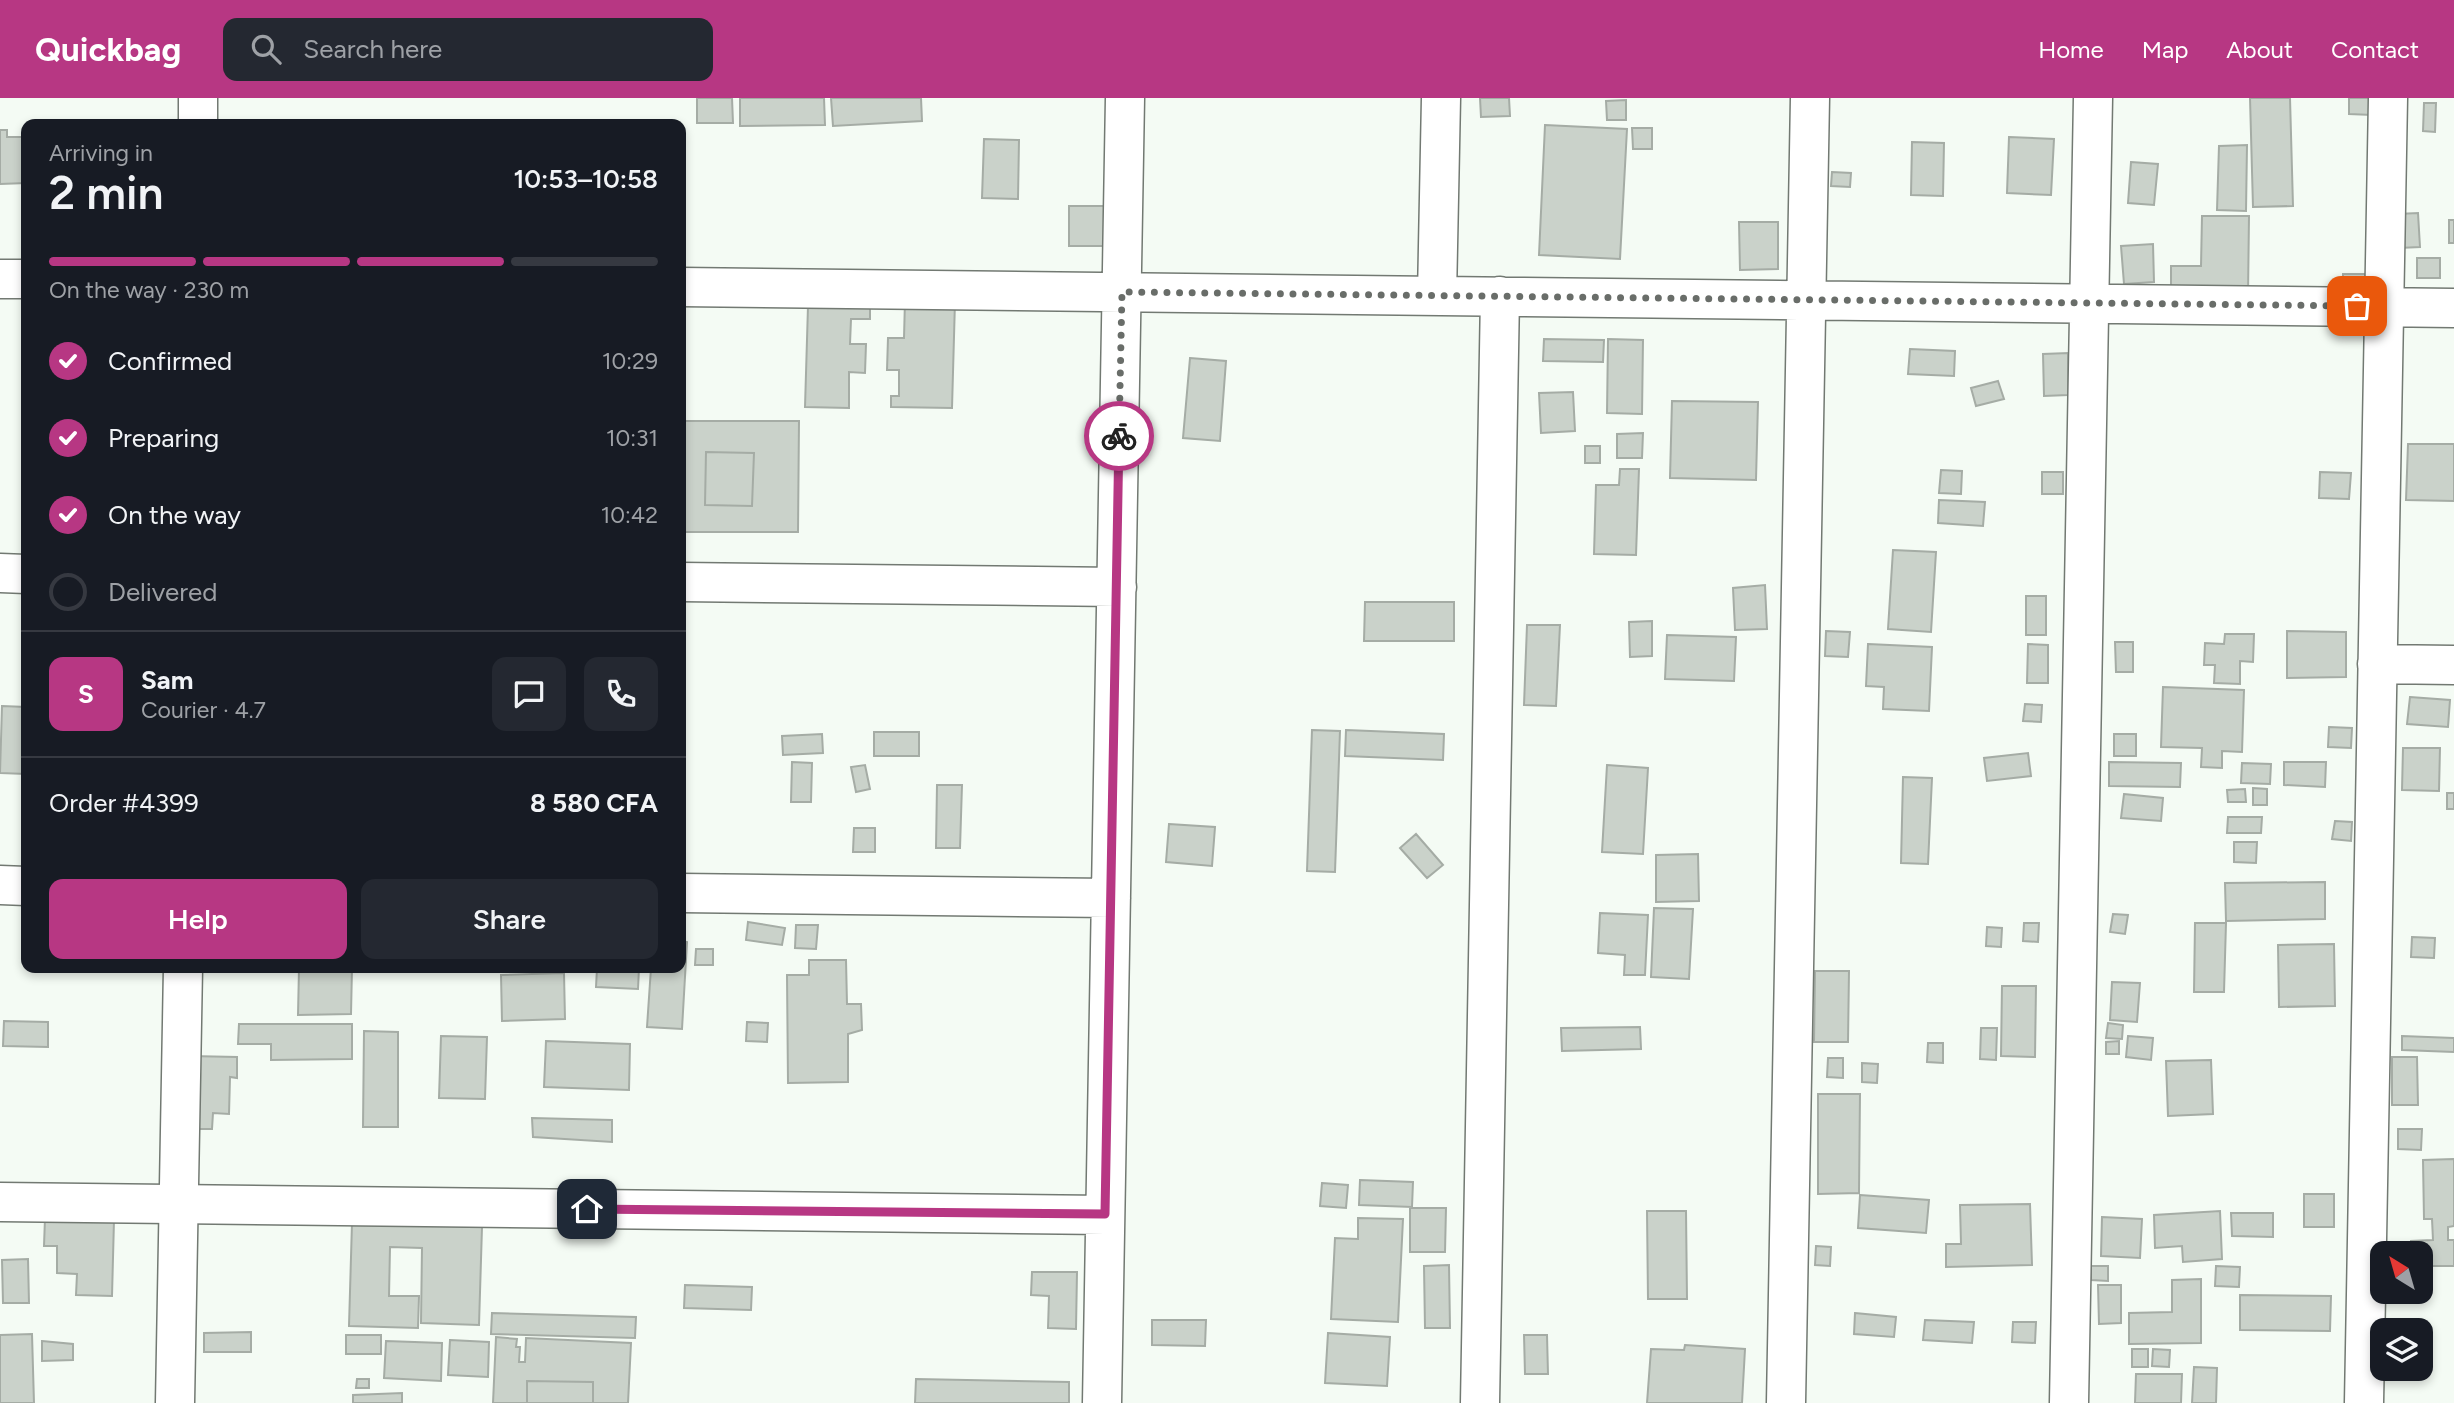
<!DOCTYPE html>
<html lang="en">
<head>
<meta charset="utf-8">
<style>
	body { margin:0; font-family:Figtree,sans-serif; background:#242831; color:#f1f3f6; height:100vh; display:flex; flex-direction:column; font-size:26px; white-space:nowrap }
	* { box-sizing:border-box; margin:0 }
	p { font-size:23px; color:#9ea1a6 }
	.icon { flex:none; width:38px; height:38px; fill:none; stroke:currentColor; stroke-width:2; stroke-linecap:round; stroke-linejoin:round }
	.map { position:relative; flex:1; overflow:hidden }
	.drawer { position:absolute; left:21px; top:21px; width:665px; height:854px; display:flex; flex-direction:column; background:#171b24; border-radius:14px; box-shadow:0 4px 10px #0003 }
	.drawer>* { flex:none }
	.needle { width:46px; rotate:323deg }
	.fabs { position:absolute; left:2370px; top:1143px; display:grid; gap:14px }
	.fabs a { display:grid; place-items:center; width:63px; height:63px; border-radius:14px; background:#171b24; box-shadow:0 4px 10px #0003; font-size:35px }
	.pin { position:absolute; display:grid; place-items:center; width:60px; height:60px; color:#fff; margin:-30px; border-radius:14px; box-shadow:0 4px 10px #0006 }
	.courier { position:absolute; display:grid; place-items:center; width:70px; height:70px; margin:-35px; border:5px solid #b73783; border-radius:50%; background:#fff; color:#222; box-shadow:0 2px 9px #0007 }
	.overview em { font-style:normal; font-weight:600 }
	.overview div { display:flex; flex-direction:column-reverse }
	.overview { display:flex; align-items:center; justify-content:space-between; height:119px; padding:0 28px }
	h1 { font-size:46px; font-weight:600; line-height:52px }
	.bar { display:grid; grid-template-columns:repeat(4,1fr); gap:10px 7px; align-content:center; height:84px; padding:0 28px }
	.bar i { height:9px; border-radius:5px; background:#363941 }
	.bar .selected { background:#b73783 }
	.bar p { grid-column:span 4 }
	.line { display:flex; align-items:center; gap:18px; padding:0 28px; border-top:2px solid #363941 }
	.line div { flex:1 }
	.round { display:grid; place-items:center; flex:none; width:74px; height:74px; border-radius:14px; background:#242831 }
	ol { padding:0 28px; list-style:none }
	li { display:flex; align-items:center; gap:21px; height:77px }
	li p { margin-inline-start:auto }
	li .icon { padding:7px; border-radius:50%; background:#b73783; color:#fff; stroke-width:4 }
	li:last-child { color:#9ea1a6 }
	li i { width:38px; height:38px; border:4px solid #363941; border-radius:50% }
	.primary-button { display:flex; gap:14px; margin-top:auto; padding:14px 28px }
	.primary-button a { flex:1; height:80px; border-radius:14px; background:#b73783; color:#fff; font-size:28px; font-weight:600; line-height:80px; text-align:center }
	.primary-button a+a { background:#242831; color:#f1f3f6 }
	header { display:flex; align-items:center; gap:42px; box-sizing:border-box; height:98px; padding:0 35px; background:#b73783; color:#fff }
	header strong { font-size:33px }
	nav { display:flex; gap:38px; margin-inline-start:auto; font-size:24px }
	.search { width:490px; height:63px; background:#242831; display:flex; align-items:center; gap:18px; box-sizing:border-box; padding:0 24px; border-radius:14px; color:#9ea1a6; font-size:26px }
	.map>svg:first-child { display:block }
</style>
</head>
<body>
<header>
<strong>Quickbag</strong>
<div class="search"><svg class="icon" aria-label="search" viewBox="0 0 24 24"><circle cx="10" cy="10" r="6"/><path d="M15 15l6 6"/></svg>Search here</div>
<nav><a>Home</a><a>Map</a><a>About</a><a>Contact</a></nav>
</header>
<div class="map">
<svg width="2454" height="1305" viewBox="0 0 2454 1305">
	<rect width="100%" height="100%" fill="#f4fbf4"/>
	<path fill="#cad2ca" stroke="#a5aca5" stroke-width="2" fill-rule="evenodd" d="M697 0H732L733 25H697Z
		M740 0H824L825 27 740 28Z
		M831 0H921L922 23 833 28Z
		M1480 0H1509L1510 18 1481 19Z
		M2250 0H2290L2293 108 2253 109Z
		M2349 0H2372V17L2349 16Z
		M1626 2V22H1607L1606 3Z
		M2424 5H2436L2435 34 2423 33Z
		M1545 27 1627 31 1620 161 1539 157Z
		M1632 30H1652V51H1633Z
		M0 32H7V39H26V85L0 86Z
		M2009 39 2054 41 2051 97 2007 95Z
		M984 41 1019 42 1018 101 982 100Z
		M1912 44 1944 45 1943 98 1911 97Z
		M2247 47 2246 113 2217 112 2219 48Z
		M2131 64 2158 66 2154 107 2128 105Z
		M1832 74 1851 75 1850 89 1831 88Z
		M1069 108H1113V148H1069Z
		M2418 115 2420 149 2399 150 2397 116Z
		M2202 118H2249L2248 198 2171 197V168H2201Z
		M2449 122H2454V145H2449Z
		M1739 124H1778V171L1740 172Z
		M2153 146 2154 184 2124 186 2121 148Z
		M2417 160H2440V180H2417Z
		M2343 176H2366V197H2343Z
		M905 202 955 203 952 310 891 309V298H899V272H887L888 240H904Z
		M808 208 870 210V221H851L850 246H866L865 275 849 274V310L805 309Z
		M1544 241 1604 242 1603 264 1543 263Z
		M1608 241 1643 242 1642 316 1607 315Z
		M1910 251 1955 253 1954 278 1908 276Z
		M2068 255V297L2044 298 2043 256Z
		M1190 260 1226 263 1220 343 1183 340Z
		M1998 283 2004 301 1976 308 1971 290Z
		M1573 294 1575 333 1541 335 1539 295Z
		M1672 303 1758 304 1756 382 1670 380Z
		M681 323H799L798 434H681ZM706 354 754 355 752 408 705 407Z
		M1643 335 1642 360H1617V336Z
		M2408 346H2454V403L2406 402Z
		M1585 348H1600V365H1585Z
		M706 354 754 355 752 408 705 407Z
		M1620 371H1639L1636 457 1594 456 1596 387H1619Z
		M1941 372 1962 373 1961 396 1939 395Z
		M2042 374H2063V396H2042Z
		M2320 374 2351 375 2349 401 2319 400Z
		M1939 402 1985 404 1983 428 1938 425Z
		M1893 452 1936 454 1931 534 1888 531Z
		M1765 487 1767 531 1735 532 1733 490Z
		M2026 498H2046V537H2026Z
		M1365 504H1454V543H1364Z
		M1652 523V558L1630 559 1629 524Z
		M1527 527H1560L1556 608 1524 607Z
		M1826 533 1850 534 1848 559 1825 558Z
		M2287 533 2346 534V579L2287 580Z
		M2225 536H2254L2253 564 2240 563V586L2214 585 2215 567H2204L2205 545 2224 546Z
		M1667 537 1736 539 1734 583 1665 581Z
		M2115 544H2133V574H2116Z
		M1868 546 1932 549 1929 613 1883 611 1884 589 1866 588Z
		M2028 546 2048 547V585H2027Z
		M2163 589 2244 592 2242 654 2222 653V670L2201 669 2202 650 2161 649Z
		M2410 599 2450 602 2448 629 2407 626Z
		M2025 606 2042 607 2041 624 2023 623Z
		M2 608 26 609V676L0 675Z
		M2329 629 2352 630 2351 650 2328 649Z
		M1312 632 1340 633 1335 774 1307 773Z
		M1346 632 1444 636 1443 662 1345 658Z
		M874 634H919V658H874Z
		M822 636 823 655 783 657 782 638Z
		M2114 636H2136V658H2114Z
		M2403 650H2440L2439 693 2402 692Z
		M2028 655 2031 678 1987 683 1984 660Z
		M792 664 812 665 811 704H791Z
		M2109 664 2181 665 2180 689 2109 688Z
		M2284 664H2326L2325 689 2284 687Z
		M2242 665 2271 666 2270 686 2241 685Z
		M865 667 870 691 856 694 851 669Z
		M1607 667 1648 670 1643 756 1602 754Z
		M1903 679 1932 680 1928 766 1901 765Z
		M937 687H962L960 750H936Z
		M2253 690 2267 691V707H2253Z
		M2245 691 2246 704H2228L2227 692Z
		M2447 695H2454V711H2447Z
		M2124 696 2163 700 2161 723 2121 720Z
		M2228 719H2262L2261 735H2227Z
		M2335 723 2352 724 2351 743 2332 741Z
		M1169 726 1215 729 1212 768 1166 764Z
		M854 730H875V754H853Z
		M1416 736 1443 767 1427 780 1400 750Z
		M2234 744H2257L2256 765 2234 764Z
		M1698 756 1699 803 1656 804V757Z
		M2325 784V821L2226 823 2225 785Z
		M1654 810 1693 811 1689 881 1651 879Z
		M1600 815 1648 817 1645 877H1624L1625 857 1598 855Z
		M2113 816 2128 817 2125 836 2110 834Z
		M748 824 785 830 782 847 746 842Z
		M2024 825H2039L2038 844 2023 843Z
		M2195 825H2226L2224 894H2194Z
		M796 827H818L816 851 795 850Z
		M1987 829 2002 830 2001 849 1986 848Z
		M2412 839 2435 840 2434 860 2411 859Z
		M681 843 687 844 682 931 647 929 651 870H681Z
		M2334 846 2335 908 2279 909 2278 847Z
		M696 851H713V867H695Z
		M809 862H846L847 906H861L862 932 848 936V984L788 985 787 877H809Z
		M299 870H352L351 916 298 917Z
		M597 870H639L638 891 596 889Z
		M1815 873H1849L1848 944H1814Z
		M564 875 565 921 502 923 501 877Z
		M2112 884 2140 885 2137 924 2110 922Z
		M2002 888H2036L2035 959 2001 958Z
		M4 923 48 924V949L3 948Z
		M747 924 768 925 767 944 746 943Z
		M2108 925 2123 927 2122 941 2106 940Z
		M239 926H352V961L271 962V946H238Z
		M1640 929 1641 951 1562 953 1561 930Z
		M1981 930H1997L1996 962 1980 961Z
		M364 933 398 934V1029H363Z
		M441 938 487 939 485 1001 439 1000Z
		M2128 938 2153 940 2151 962 2126 959Z
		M2402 938 2454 940V954L2402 952Z
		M546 943 630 946 629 992 544 989Z
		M2119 943V956H2106V944Z
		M1928 945H1943V965L1927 964Z
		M190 958 237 959V980L230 979 229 1016 213 1015 212 1031H195Z
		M2392 959H2417L2418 1007H2392Z
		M1828 960H1843V980L1827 979Z
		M2211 962 2213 1016 2168 1018 2166 963Z
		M1862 965 1878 966 1877 985 1862 984Z
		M1818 996H1860L1859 1095 1818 1096Z
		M532 1020 612 1022V1044L533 1039Z
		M2398 1031H2422L2421 1052 2398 1051Z
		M2454 1061V1128L2448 1129V1142H2454V1168H2420V1155H2411V1143L2433 1142 2432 1121H2424L2423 1062Z
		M1360 1082 1413 1084 1412 1109 1359 1107Z
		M1322 1085 1348 1087 1346 1110 1320 1108Z
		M2304 1096H2334V1129H2304Z
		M1860 1097 1929 1102 1926 1135 1858 1130Z
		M2030 1106 2032 1167 1946 1169V1146H1961L1960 1107Z
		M1410 1110H1446L1445 1154H1410Z
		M1647 1113H1686L1687 1201H1648Z
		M2220 1113 2222 1161 2183 1164 2182 1148 2155 1150 2154 1117Z
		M2231 1115H2273V1139L2232 1138Z
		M2102 1119 2142 1121 2140 1160 2101 1158Z
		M45 1120 114 1122 112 1198 76 1197 77 1176 57 1175V1148H44Z
		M1358 1120 1403 1121 1398 1224 1331 1221 1335 1140 1358 1141Z
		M352 1125 482 1129 479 1227 421 1225 422 1150 390 1149 389 1198H419L418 1230 349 1228Z
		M1816 1148 1831 1149 1830 1168 1815 1167Z
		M28 1161 29 1205H3L2 1162Z
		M1449 1167 1450 1230H1425L1424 1168Z
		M2091 1168H2108V1183L2091 1182Z
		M2216 1168 2240 1169 2239 1189 2215 1188Z
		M1032 1174H1077L1076 1231 1048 1230 1049 1198 1031 1197Z
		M2201 1181V1245L2129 1246V1215L2172 1214V1182Z
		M685 1187 752 1189 751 1212 684 1210Z
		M2098 1187H2121V1225L2099 1226Z
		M2240 1197 2331 1198 2330 1233 2240 1232Z
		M492 1215 636 1219 635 1240 491 1236Z
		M1855 1215 1896 1219 1894 1239 1854 1236Z
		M1152 1222H1206L1205 1248 1152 1247Z
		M1925 1222 1974 1224 1972 1245 1923 1242Z
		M2013 1224H2036L2035 1245 2012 1244Z
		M251 1234V1254H204V1235Z
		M1328 1235 1390 1239 1387 1288 1325 1285Z
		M32 1236 34 1305H0V1237Z
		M346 1237H381V1256H346Z
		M1524 1237H1547L1548 1276H1525Z
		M496 1239 517 1241 516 1249H520L519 1264H525L526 1240 631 1245 628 1305H593V1284L527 1283V1305H493Z
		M450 1242 489 1244 488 1279 448 1277Z
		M42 1243 73 1246V1262L42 1263Z
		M386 1243 442 1245 441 1283 384 1280Z
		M1685 1247 1745 1251 1742 1305H1647L1651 1251 1684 1252Z
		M2132 1251H2148V1269H2132Z
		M2153 1251 2170 1252 2169 1269 2152 1268Z
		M2194 1269 2217 1270 2216 1305H2192Z
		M2136 1276H2182L2181 1305H2135Z
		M357 1281H369V1290H356Z
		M916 1281 1069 1284V1305H915Z
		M527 1283 593 1284V1305H527Z
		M402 1295V1305H353V1297Z"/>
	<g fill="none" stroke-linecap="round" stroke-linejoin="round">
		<defs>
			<path id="street" d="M0 181H26
				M681 189 2454 210
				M1437 198 1441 0
				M0 475 26 476
				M681 484 1117 489
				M2377 566 2454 567
				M0 787 26 788
				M681 795 1111 800
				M0 1104 1105 1117
				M1102 1305 1125 0
				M1480 1305 1500 198
				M1786 1305 1810 0
				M2069 1305 2093 0
				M2364 1305 2388 0"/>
			<path id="secondary" d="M198 26V0
				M175 1305 183 870"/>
		</defs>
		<use href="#street" stroke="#727972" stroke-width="41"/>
		<use href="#secondary" stroke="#727972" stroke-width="41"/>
		<use href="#street" stroke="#fff" stroke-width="38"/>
		<use href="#secondary" stroke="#fff" stroke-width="38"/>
	</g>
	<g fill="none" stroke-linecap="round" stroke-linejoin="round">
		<path stroke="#696d69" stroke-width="7" stroke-dasharray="0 12.6" d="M1119 338 1122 194 2357 208"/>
		<path stroke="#b73783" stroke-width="9" d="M587 1111 1105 1116 1119 338"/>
	</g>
</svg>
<div class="fabs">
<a><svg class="needle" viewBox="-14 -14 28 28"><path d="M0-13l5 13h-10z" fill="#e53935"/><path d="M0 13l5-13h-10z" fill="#9ea1a6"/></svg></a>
<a><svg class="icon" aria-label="layers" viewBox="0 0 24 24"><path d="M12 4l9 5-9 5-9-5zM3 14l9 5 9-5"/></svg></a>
</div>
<div class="pin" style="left:2357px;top:208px;background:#ea580c"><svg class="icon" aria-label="bag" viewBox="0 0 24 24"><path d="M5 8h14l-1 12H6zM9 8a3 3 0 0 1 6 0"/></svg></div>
<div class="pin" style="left:587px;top:1111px;background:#1f2937"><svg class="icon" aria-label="home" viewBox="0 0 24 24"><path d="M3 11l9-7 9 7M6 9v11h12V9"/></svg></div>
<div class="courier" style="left:1119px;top:338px"><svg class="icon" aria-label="bike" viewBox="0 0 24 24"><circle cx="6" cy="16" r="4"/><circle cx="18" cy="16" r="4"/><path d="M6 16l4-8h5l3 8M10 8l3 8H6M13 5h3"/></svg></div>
<section class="drawer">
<div class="overview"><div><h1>2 min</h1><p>Arriving in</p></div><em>10:53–10:58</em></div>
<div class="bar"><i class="selected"></i><i class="selected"></i><i class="selected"></i><i></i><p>On the way · 230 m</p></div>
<ol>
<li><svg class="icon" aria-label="check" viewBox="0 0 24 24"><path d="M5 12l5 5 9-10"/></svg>Confirmed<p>10:29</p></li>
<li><svg class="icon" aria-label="check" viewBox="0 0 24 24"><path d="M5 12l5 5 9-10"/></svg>Preparing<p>10:31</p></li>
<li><svg class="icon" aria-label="check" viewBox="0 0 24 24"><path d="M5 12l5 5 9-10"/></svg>On the way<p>10:42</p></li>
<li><i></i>Delivered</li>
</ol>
<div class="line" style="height:126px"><b class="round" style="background:#b73783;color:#fff">S</b><div><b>Sam</b><p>Courier · 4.7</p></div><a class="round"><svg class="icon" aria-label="chat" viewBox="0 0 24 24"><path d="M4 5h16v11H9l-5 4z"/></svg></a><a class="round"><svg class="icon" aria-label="phone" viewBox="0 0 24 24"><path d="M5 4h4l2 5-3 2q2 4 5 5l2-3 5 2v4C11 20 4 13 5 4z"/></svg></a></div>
<div class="line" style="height:91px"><div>Order #4399</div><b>8 580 CFA</b></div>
<div class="primary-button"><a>Help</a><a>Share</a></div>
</section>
</div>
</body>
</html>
